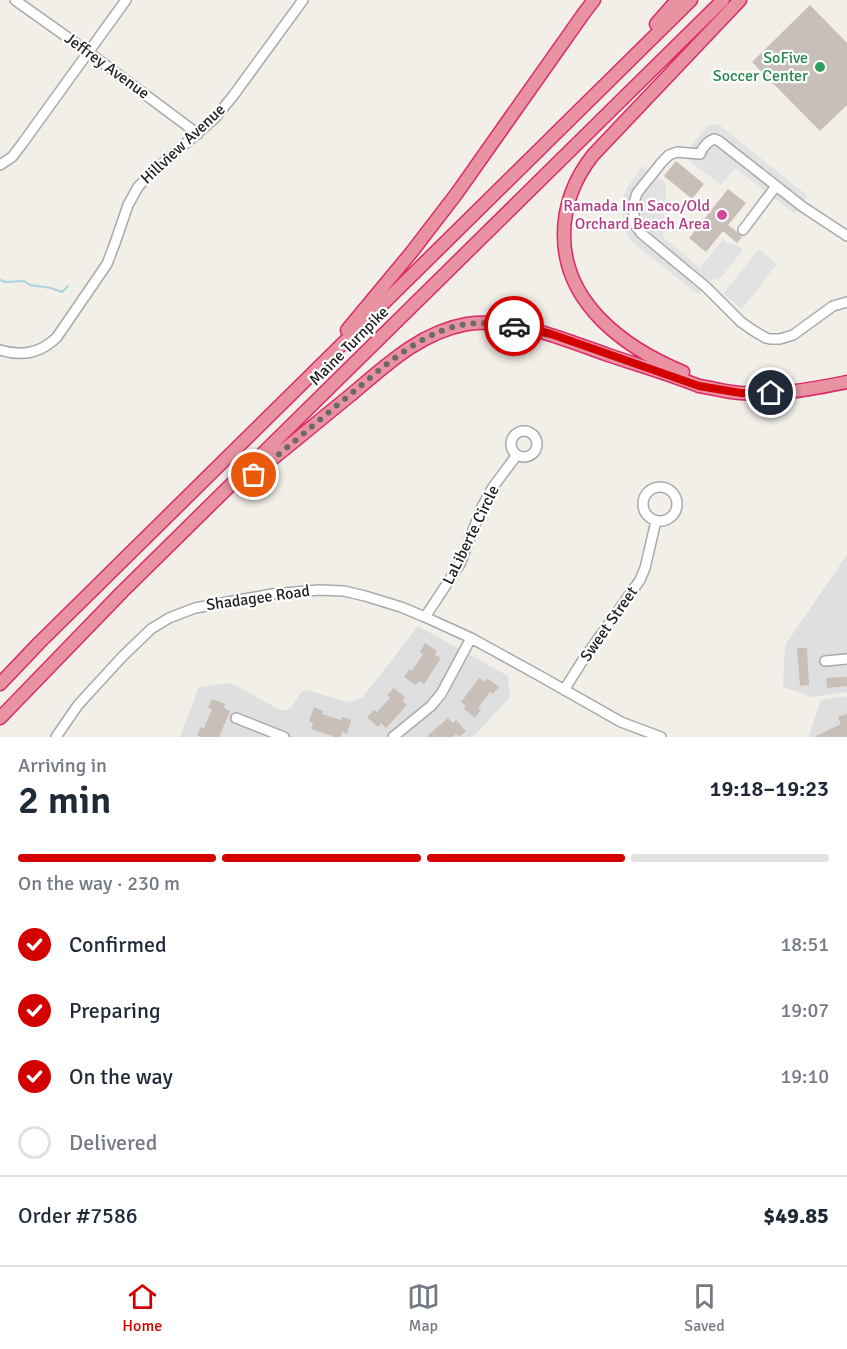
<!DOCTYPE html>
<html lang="en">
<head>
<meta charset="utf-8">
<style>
	body { margin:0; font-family:Signika,sans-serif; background:#f2f2f3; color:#1f2937; height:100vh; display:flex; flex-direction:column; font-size:22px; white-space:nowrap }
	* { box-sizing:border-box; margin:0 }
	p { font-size:20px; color:#747a83 }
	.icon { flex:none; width:33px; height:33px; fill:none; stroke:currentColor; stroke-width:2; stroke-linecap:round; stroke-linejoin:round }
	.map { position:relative; height:737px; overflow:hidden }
	.details { display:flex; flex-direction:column; background:#fff; flex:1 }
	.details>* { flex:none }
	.pin { position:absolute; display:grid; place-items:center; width:51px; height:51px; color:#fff; margin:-26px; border:3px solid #fff; border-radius:50%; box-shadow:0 2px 6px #0007 }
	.courier { position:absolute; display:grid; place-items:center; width:60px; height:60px; margin:-30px; border:4px solid #d40000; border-radius:50%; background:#fff; color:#222; box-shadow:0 2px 8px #0007 }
	.headline em { font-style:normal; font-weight:600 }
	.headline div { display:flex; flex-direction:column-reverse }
	.headline { display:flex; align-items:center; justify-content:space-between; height:102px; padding:0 18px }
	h1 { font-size:39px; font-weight:600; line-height:45px }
	.bar { display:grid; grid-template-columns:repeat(4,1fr); gap:9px 6px; align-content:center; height:72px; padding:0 18px }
	.bar i { height:8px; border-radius:4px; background:#e0e1e3 }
	.bar .current { background:#d40000 }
	.bar p { grid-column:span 4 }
	.line { display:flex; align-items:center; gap:15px; padding:0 18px; border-top:2px solid #e0e1e3 }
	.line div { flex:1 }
	ol { padding:0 18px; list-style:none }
	li { display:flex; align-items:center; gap:18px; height:66px }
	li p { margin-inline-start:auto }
	li .icon { padding:6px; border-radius:50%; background:#d40000; color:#fff; stroke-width:4 }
	li:last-child { color:#747a83 }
	li i { width:33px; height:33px; border:3px solid #e0e1e3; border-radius:50% }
	.menu { display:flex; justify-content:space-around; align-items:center; height:84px; border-top:2px solid #e0e1e3; background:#fff; font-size:16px; color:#747a83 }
	.menu a { display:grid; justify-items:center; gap:3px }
	.menu .current { color:#d40000 }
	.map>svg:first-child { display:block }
</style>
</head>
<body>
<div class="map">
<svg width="847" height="737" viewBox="0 0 847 737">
	<rect width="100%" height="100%" fill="#f2efe9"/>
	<path fill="#e0dfdf" d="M847 555V692L813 697 783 687 785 645Z
		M418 626 508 676 510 697 473 737H180L199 687 231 683 278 709 282 710H286L290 708 303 690 311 691 346 702 355 701 363 697Z
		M847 696V737H808L821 700Z"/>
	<path fill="#e2e2e2" d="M718 124 808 196 795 214 735 168 721 185 687 159 692 144 708 126Z
		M642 166 665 182 666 185 663 237 700 268 723 239 728 244 737 245 743 250 718 281 713 278 699 295 632 242 626 232 623 217 624 195 627 188Z
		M759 249 777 264 742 309 723 294Z"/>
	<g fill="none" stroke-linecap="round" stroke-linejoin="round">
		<path stroke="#aad3df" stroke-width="2" d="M0 280 5 282 24 281 30 285 51 288 62 292 68 286"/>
	</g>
	<path fill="#c7bfb8" d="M810 5 847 43V105L820 131 752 62Z
		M676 161 704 184 692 199 664 176Z
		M728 189 746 203 728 225 736 231 739 235 742 237 737 243 723 231 706 252 689 238Z
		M425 643 437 651 435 655 441 658 424 684 419 681 416 685 404 677 409 669 412 671 423 654 420 652Z
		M797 648H807L809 685 800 686Z
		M847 677V686L827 688 826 678Z
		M479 678 485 682 487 678 499 687 493 694 490 692 478 708 481 710 475 718 464 709 466 706 461 702Z
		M394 688 405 697 402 701 407 705 386 728 381 723 378 727 367 717 374 710 377 712 390 698 387 695Z
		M212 699 225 704 224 708 230 711 219 737H201L197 735 201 727 204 728 212 709 208 708Z
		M314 707 323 711 322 714 341 720 342 717 351 720 347 734 342 732 341 737H335L311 729 313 723 309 721Z
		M847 714V737H814L841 724 838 717Z
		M448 718 453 723 456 720 466 731 459 737 456 734 453 737H426Z"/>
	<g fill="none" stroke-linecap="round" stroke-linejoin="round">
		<defs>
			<path id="minor" d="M15 0 88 52 198 134
				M0 165 12 157 22 144 126 0
				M743 230 776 186
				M847 236 803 207 719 141 714 139C708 141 702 148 700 154L677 152 669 155 662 162 637 193 633 206 635 225 642 234 706 287 741 322 754 331 766 338 770 339H780L793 335 833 306 847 302
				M0 350C22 357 41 353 57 337L107 264 115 243 128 205 138 187 148 176 215 118 233 96 303 0
				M511 444a13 13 0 1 1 26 0a13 13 0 1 1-26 0Z
				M643 504a17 17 0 1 1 34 0a17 17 0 1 1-34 0Z
				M425 617 460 564 482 507 493 487 517 455
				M825 661 847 659
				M564 690 583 660 640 580 645 568 656 521
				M236 718 284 737
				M56 737 78 705 122 657 151 629 169 618 195 608 272 594 319 590 344 591 365 596 401 607 425 617 471 638 540 676 621 722 661 737
				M393 737 431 706 441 694 471 638"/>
			<path id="highway" d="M656 24 677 0
				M347 330 411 253 457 193 584 13 594 0
				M683 372C625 348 564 304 564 235 564 205 574 179 593 155L740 0
				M246 480C282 452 316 423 352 394 386 365 421 332 467 324 512 317 566 340 608 355 638 365 669 374 699 386 713 388 726 392 740 393 776 396 812 389 847 382
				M0 684 39 643 691 0
				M0 718 122 592 723 0"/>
		</defs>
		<use href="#minor" stroke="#a9a9a9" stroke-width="12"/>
		<use href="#highway" stroke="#dc2a67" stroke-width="15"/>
		<use href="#minor" stroke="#fff" stroke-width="9"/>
		<use href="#highway" stroke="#e892a2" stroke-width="12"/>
	</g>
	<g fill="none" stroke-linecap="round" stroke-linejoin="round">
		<path stroke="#6b6a68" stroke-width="6" stroke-dasharray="0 10.8" d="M254 475C287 448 319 420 352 393 382 368 412 340 450 328 471 321 492 323 514 326"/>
		<path stroke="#d40000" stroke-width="8" d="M514 326 539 331 551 334 699 386 741 393H771"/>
	</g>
	<circle fill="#2e9e5b" stroke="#fff" stroke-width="2" cx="820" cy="67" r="6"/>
	<circle fill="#d1479c" stroke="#fff" stroke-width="2" cx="722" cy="215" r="6"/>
	<g text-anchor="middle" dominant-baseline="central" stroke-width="4.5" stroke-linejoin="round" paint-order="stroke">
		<g font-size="16" fill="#27864d" stroke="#fff" text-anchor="end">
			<text x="808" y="58">SoFive<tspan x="808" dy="18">Soccer Center</tspan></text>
		</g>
		<g font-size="16" fill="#222" stroke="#fff">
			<text transform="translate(107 66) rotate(36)">Jeffrey Avenue</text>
			<text transform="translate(183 144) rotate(-43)">Hillview Avenue</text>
			<text transform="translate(349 346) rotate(-45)">Maine Turnpike</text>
			<text transform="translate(471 535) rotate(-64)">LaLiberte Circle</text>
			<text transform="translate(258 598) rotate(-8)">Shadagee Road</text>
			<text transform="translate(609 624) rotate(-55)">Sweet Street</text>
		</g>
		<g font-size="16" fill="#b23c85" stroke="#fff" text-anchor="end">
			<text x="710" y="206">Ramada Inn Saco/Old<tspan x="710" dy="18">Orchard Beach Area</tspan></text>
		</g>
	</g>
</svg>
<div class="pin" style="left:254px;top:475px;background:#ea580c"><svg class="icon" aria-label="bag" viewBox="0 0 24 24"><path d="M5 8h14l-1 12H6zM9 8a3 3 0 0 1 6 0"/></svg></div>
<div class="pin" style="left:771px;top:393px;background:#1f2937"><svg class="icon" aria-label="home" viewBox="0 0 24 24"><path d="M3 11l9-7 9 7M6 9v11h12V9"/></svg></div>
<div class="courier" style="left:514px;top:326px"><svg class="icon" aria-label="car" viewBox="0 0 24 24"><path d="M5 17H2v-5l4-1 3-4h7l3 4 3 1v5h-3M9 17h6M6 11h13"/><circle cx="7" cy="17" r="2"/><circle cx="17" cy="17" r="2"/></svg></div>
</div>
<section class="details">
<div class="headline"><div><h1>2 min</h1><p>Arriving in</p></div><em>19:18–19:23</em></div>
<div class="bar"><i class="current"></i><i class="current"></i><i class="current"></i><i></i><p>On the way · 230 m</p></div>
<ol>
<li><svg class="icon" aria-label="check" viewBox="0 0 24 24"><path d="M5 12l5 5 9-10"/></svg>Confirmed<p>18:51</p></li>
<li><svg class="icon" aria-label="check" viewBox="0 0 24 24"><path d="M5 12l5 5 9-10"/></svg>Preparing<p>19:07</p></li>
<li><svg class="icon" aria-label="check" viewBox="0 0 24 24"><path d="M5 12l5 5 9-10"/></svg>On the way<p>19:10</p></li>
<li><i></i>Delivered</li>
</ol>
<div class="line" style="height:78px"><div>Order #7586</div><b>$49.85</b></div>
</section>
<nav class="menu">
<a class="current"><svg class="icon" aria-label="home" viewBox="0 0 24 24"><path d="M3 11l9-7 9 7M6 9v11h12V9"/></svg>Home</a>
<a><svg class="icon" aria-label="map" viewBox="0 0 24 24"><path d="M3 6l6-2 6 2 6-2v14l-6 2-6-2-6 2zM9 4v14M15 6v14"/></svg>Map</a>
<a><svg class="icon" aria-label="saved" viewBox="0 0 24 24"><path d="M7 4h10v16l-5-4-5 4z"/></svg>Saved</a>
</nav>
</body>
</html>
